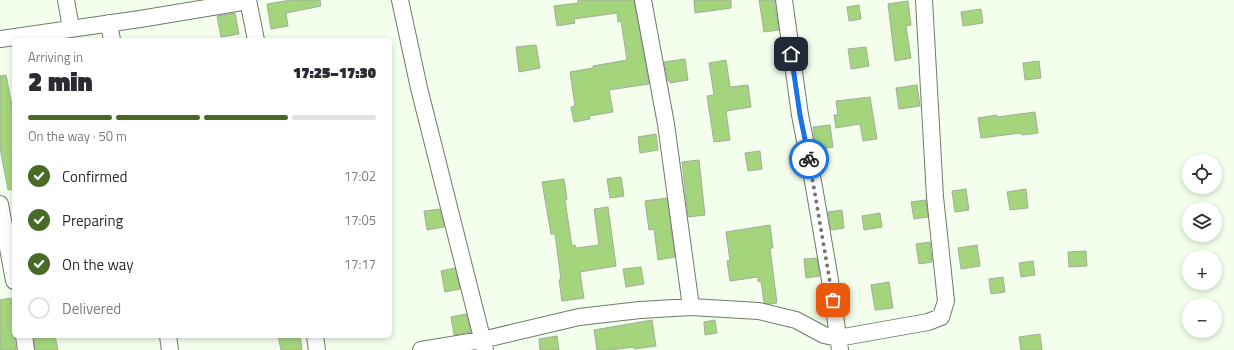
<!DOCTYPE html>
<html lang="en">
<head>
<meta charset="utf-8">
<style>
	body { margin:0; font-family:"Titillium Web",sans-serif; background:#f2f2f3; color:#2b2b33; height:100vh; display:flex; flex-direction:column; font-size:15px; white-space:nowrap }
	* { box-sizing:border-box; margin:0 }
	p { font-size:13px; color:#7c7c81 }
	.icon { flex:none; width:22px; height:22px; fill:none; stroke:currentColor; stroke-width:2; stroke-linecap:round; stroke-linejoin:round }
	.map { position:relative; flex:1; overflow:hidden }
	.details { position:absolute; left:12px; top:38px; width:380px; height:300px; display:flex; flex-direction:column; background:#fff; border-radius:6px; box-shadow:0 2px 6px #0003 }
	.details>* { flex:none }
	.controls { position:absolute; left:1182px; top:154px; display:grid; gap:8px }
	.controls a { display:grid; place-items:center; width:40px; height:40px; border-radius:50%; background:#fff; box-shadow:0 2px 6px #0003; font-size:20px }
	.pin { position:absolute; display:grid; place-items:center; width:34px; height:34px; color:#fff; margin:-17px; border-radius:8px; box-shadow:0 2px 6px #0006 }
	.courier { position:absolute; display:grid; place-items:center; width:40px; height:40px; margin:-20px; border:3px solid #1a73e8; border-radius:50%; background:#fff; color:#222; box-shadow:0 1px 5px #0007 }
	.head em { font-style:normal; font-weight:800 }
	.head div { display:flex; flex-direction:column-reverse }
	.head { display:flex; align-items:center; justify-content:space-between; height:68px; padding:0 16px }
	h1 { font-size:26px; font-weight:800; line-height:30px }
	.bar { display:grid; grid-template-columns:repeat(4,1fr); gap:6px 4px; align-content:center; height:48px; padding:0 16px }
	.bar i { height:5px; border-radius:3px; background:#e1e1e2 }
	.bar .on { background:#476b24 }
	.bar p { grid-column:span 4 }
	ol { padding:0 16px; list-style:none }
	li { display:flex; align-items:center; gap:12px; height:44px }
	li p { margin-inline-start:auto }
	li .icon { padding:4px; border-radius:50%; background:#476b24; color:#fff; stroke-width:4 }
	li:last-child { color:#7c7c81 }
	li i { width:22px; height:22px; border:2px solid #e1e1e2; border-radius:50% }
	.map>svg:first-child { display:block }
</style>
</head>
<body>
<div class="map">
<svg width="1234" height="350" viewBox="0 0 1234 350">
	<rect width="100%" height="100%" fill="#f3feec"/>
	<path fill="#a4d57d" stroke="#a3ad9c" d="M291 0H320L321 6 286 13 288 26 271 29 267 4Z
		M578 0H634L649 84 609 90 613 112 589 116 590 119 574 122 571 107 575 106 570 72 593 68V66L627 60 621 21 618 22 617 13 574 19 575 23 557 26 554 6 578 3Z
		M694 0H731V8L695 13Z
		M759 0H774L779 30 764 32Z
		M908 1 911 25 906 26 911 58 895 61 888 4Z
		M859 5 861 19 849 21 847 7Z
		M981 9 983 23 963 26 961 12Z
		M235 13 239 34 221 37 217 16Z
		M536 45 540 68 519 72 516 47Z
		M866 47 869 66 851 69 848 49Z
		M685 59 688 80 670 83V80L668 81 664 62Z
		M726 60 730 87 748 85 751 107 726 111 730 140 714 142 707 96 714 95 709 63Z
		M1039 61 1041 78 1025 80 1023 63Z
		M6 75 14 117V189L8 190 0 148V76Z
		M917 85 920 106 899 109 896 88Z
		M870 97 877 139 863 141 860 124 836 128 834 115H838L836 101Z
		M1035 112 1038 133 1022 135 1021 133 981 138 978 118 997 115V117Z
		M830 125 833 147 816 150 813 127Z
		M656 134 658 150 640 153 638 137Z
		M760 151 762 169 748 171 745 153Z
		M699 160 705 215 688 217 682 162Z
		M621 177 624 196 610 198 607 179Z
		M564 179 567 199 565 200 572 246 575 245 576 248 599 245 594 209 608 207 616 266 580 272 584 298 562 301 559 280H561L555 234H551L542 182Z
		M966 189 969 210 955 212 952 191Z
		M1026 189 1028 208 1010 210 1007 192Z
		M667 198 675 257 658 260 654 229 649 230 645 201Z
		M926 200 928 217 914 219 911 202Z
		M440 209 444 227 427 230 424 211Z
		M842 210 844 228 831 230 828 212Z
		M880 213 882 227 864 230 862 216Z
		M770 225 773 248H770L777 303 770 304 764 303 761 281 758 282V277L730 281 727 261H730L726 232Z
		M930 242 932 262 919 264 916 244Z
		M977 245 980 266 961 269 958 248Z
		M1086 251 1087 266 1069 267 1068 252Z
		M817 258 820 276 806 278 804 259Z
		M1033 261 1035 275 1021 277 1019 263Z
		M641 267 644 284 626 287 623 269Z
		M455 268 460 289 445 292 441 271Z
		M1003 277 1005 292 991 294 989 279Z
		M889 282 893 308 875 310 871 285Z
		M11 298 14 315V336L16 350H0V300Z
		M466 314 471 332 454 335 451 317Z
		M652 320 656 346 634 349V347L610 350H597L594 330Z
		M715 320 717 333 705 335 704 322Z
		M1040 334 1042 350H1021L1019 337Z
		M34 336H55L58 350H35Z
		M278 336H300L302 350H281Z
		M557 336 559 350H540L539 339Z"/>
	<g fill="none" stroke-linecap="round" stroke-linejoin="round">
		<defs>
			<path id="minor" d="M66 0 71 28
				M248 0 256 40
				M400 0 419 88 485 350
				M643 0 666 124 691 307
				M784 0 800 115 814 187 829 274 840 350
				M109 23 112 40
				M0 39 140 19 248 1
				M0 204 14 281
				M24 336 26 350
				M168 336 170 350
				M315 336 317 350
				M421 350 482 340 579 317 640 310 691 307 759 311 796 320 824 335 838 338 928 322 941 317 946 301 935 197 924 0"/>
		</defs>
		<use href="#minor" stroke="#707a6a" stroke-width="18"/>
		<use href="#minor" stroke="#fff" stroke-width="16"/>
	</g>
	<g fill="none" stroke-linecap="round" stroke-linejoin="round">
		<path stroke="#71776d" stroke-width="4" stroke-dasharray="0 7.2" d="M809 159 833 300"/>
		<path stroke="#1a73e8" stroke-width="5" d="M791 54 800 115 809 159"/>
	</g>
</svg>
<div class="controls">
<a><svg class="icon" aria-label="locate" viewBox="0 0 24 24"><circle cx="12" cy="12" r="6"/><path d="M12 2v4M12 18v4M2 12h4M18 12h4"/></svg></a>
<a><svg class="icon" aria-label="layers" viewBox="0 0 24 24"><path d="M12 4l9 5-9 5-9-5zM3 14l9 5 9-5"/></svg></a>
<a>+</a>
<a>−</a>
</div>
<div class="pin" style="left:833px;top:300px;background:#ea580c"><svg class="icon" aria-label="bag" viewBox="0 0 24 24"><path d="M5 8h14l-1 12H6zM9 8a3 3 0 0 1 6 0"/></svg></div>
<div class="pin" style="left:791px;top:54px;background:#1f2937"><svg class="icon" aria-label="home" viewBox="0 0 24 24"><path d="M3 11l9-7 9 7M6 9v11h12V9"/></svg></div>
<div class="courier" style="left:809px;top:159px"><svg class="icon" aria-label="bike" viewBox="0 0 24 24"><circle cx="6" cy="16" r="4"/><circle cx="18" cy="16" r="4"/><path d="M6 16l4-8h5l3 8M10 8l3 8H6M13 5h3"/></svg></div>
<section class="details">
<div class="head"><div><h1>2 min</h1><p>Arriving in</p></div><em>17:25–17:30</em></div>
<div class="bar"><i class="on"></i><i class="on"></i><i class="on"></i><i></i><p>On the way · 50 m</p></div>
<ol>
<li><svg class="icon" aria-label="check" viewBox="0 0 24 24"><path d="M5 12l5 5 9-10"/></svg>Confirmed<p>17:02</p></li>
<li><svg class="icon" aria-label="check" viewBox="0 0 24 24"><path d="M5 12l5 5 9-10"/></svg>Preparing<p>17:05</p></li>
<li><svg class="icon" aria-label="check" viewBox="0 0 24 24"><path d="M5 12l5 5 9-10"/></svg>On the way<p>17:17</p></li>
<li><i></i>Delivered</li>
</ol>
</section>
</div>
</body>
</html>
